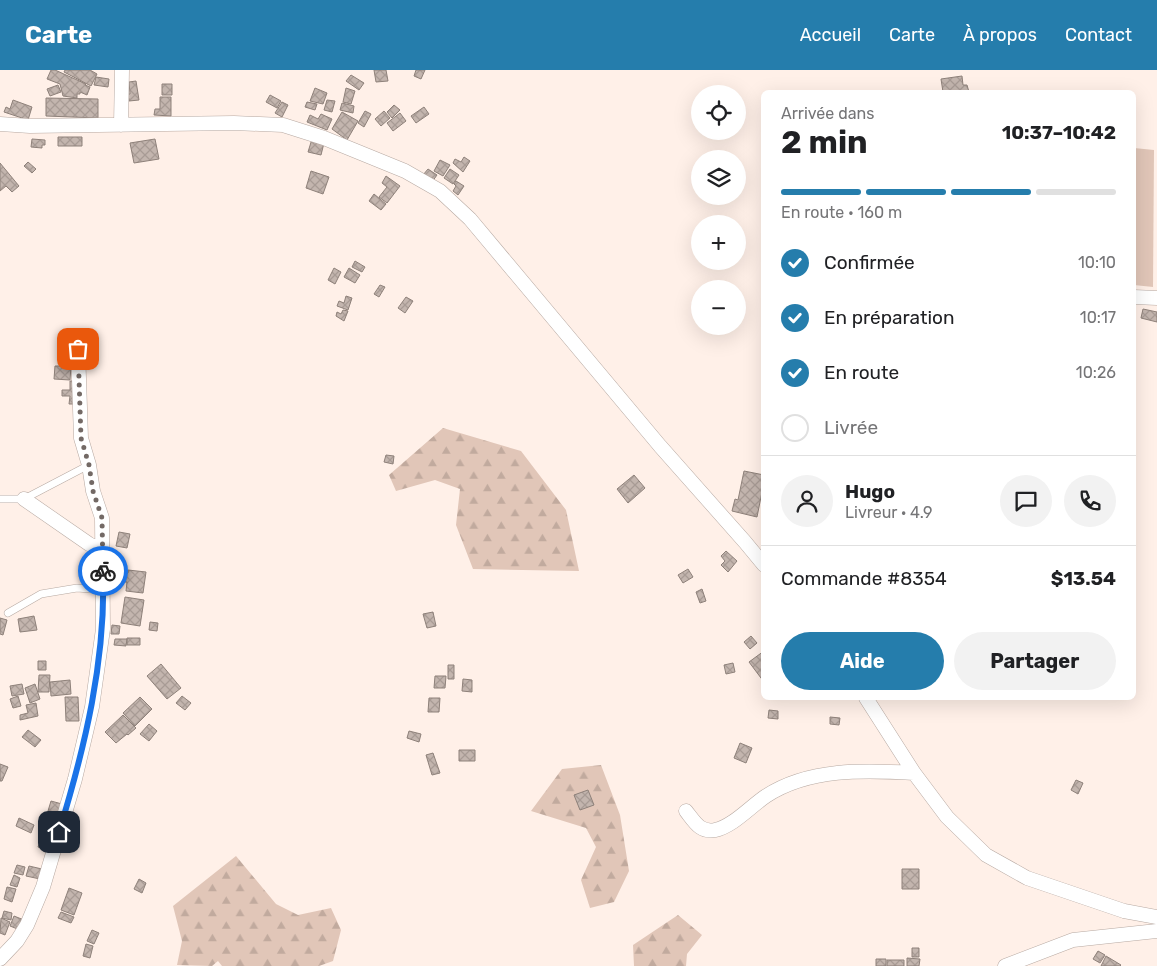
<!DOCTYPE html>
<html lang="fr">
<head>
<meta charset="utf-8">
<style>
	body { margin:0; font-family:Rubik,sans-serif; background:#f2f2f2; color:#202124; height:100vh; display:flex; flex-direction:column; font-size:19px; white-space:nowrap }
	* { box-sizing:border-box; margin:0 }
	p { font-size:16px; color:#757577 }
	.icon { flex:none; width:28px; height:28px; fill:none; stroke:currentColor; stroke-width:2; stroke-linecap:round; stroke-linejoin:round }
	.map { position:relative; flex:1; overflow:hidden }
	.drawer { position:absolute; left:761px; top:20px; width:375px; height:610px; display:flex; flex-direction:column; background:#fff; border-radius:8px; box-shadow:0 5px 20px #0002 }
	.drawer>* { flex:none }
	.tools { position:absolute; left:691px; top:15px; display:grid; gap:10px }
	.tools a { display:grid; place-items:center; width:55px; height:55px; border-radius:50%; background:#fff; box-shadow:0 5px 20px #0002; font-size:25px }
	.pin { position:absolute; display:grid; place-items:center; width:42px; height:42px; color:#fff; margin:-21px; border-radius:10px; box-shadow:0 2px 8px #0006 }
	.courier { position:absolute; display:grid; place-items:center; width:50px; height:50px; margin:-25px; border:4px solid #1a73e8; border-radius:50%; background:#fff; color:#222; box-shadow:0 1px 6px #0007 }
	.head em { font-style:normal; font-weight:700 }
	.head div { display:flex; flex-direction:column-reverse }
	.head { display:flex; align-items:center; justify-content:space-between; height:85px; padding:0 20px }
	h1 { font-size:32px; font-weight:700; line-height:38px }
	.bar { display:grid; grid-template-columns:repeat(4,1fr); gap:8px 5px; align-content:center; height:60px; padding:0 20px }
	.bar i { height:6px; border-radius:4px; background:#e0e0e0 }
	.bar .active { background:#257dac }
	.bar p { grid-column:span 4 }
	.line { display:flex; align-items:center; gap:12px; padding:0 20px; border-top:1px solid #e0e0e0 }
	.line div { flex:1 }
	.round { display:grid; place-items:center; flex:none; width:52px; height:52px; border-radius:26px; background:#f2f2f2 }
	ol { padding:0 20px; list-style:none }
	li { display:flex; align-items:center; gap:15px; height:55px }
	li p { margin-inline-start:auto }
	li .icon { padding:5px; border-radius:50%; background:#257dac; color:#fff; stroke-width:4 }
	li:last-child { color:#757577 }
	li i { width:28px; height:28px; border:2px solid #e0e0e0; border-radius:50% }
	.button { display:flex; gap:10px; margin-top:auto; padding:10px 20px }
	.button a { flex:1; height:58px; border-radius:30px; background:#257dac; color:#fff; font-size:20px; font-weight:700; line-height:58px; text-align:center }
	.button a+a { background:#f2f2f2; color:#202124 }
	header { display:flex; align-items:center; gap:30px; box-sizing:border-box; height:70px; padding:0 25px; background:#257dac; color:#fff }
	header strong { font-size:24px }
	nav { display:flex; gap:28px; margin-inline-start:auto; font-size:18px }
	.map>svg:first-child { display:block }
</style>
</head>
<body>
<header>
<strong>Carte</strong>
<nav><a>Accueil</a><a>Carte</a><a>À propos</a><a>Contact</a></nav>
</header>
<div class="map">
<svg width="1157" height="896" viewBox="0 0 1157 896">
	<defs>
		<pattern id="forest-firs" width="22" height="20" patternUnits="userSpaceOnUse" patternTransform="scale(1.25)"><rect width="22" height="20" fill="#e1c6b8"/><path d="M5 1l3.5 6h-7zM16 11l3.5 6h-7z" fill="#c1aa9e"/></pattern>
		<pattern id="building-cross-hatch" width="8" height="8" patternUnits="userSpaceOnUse" patternTransform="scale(1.25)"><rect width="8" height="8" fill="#c3b5ae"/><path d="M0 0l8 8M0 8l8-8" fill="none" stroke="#a89b95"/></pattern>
	</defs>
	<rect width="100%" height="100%" fill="#fff0e8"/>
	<path fill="#e1c6b8" d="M1134 78 1154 80 1153 217 1134 215Z"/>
	<path fill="url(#forest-firs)" d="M443 358 521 381 566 440 579 501 473 499 456 455 460 419 435 410 396 421 389 405Z
		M601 695 620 745 629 801 614 832 590 838 581 810 596 777 586 758 531 741 562 699Z
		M236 786 276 834 298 845 331 838 341 860 333 891 319 896H222L218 891 212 896 177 895 182 871 173 836Z
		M678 845 702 865 687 884 686 896H634L633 875Z"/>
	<path fill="url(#building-cross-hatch)" stroke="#8e817a" d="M51 0H55L86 14 85 15 90 17 87 25 80 22V24H77V28L63 26 60 14 47 9Z
		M65 0H90L97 4 91 16 64 2Z
		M374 0H386L388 11 376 12Z
		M416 0H425L421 9 414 6Z
		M351 5 364 13 359 20 346 11Z
		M962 6 963 15H967L969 22H943L941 9Z
		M96 7 109 9 108 17 94 15Z
		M136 11 139 30 129 31 128 24H130L129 12Z
		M162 14H172V25H162Z
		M58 15 61 22 50 26 47 19Z
		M315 18 327 23 323 34 310 31Z
		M346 18 355 21 351 34 343 32Z
		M270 25 281 31 277 38 266 32Z
		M160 27H171V46L154 45 155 39H160Z
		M46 28 98 29V48L46 46Z
		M13 30 32 37 28 50 4 42 6 37 10 39Z
		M327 30 335 31 332 42 324 40Z
		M282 32 288 35 282 47 275 43Z
		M307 32 317 34 315 40 305 37Z
		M342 33 354 36 353 43 340 40Z
		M394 35 400 40 392 48 387 42Z
		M424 37 429 44 416 53 411 46Z
		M365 41 371 44 364 57 358 53Z
		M384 41 390 48 381 56 375 49Z
		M342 42 358 51 347 70 332 59Z
		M400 43 406 51 393 61 387 53Z
		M321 44 332 49 327 60 307 52 310 45 318 49Z
		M58 67H82V76H58Z
		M32 69 45 70V75H42V78L31 77Z
		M155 69 159 89 134 93 130 73Z
		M312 69 324 73 321 85 308 82Z
		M464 87 470 91 463 102 453 93 455 89 461 92Z
		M440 90 450 95 443 106 434 101Z
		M28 92 36 99 32 103 24 96Z
		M0 93 19 116 12 122 6 116 0 121Z
		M428 99 437 105 432 112 423 105Z
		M450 99 459 105 453 114 444 108Z
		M311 101 329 107 323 124 306 118Z
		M386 106 400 116 387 133 379 127 387 117 382 113Z
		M456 111 464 116 458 125 453 121 456 116 454 114Z
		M374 124 386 134 381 140 369 131Z
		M355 191 365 197 362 202 352 197Z
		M334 198 341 202 335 214 328 210Z
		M349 198 360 205 355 213 344 207Z
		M380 215 385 217 379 227 374 224Z
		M346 226 352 228 348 240 337 236 339 231 344 233Z
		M406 227 413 231 405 243 398 238Z
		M1143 239 1157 242V252L1141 248Z
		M343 240 348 241 344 251 336 246 337 242 341 244Z
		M55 296H71L70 310 54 309Z
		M70 311H75V334H69L70 326H62V320H70Z
		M386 385 394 386 393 394 384 392Z
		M744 401 764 405V412L757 447 732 441 735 429 738 430Z
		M634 405 645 418 628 433 617 419Z
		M119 462 130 464 127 478 116 476Z
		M726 481 737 491 728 502 721 495 725 491 721 486Z
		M688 499 693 507 683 513 678 505Z
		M128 500 146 502 143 523 126 521 127 512H123L124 503H128Z
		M702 519 706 531 700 533 696 522Z
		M125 527 144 530 140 556 121 553Z
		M433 542 436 556 427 558 423 544Z
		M34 546 37 560 20 562 18 549Z
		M0 548 7 550 3 565 0 564Z
		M150 552 158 553 157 561 149 560Z
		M112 555 120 556 119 564H111Z
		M751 566 757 573 750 579 744 572Z
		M127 568H140V575H127Z
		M115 569H127L126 576 114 575Z
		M764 581V612L749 592Z
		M38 591H46V600H38Z
		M733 593 735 602 726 604 724 595Z
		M161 594 181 618 167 629 147 606Z
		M448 595H454V609H448Z
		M39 605H50L49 622H38Z
		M435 606H446L445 618H434Z
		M463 609 472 610V622L462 621Z
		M70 610 71 624 51 626 50 612Z
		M22 614 24 624 12 626 10 616Z
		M35 614 40 629 30 633 25 618Z
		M18 626 21 636 13 638 10 629Z
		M182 626 191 633 185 640 176 633Z
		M65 627H78L79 651H66Z
		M140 627 152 639 135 656 123 643Z
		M429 628H440L439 642H428Z
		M36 633 38 646 20 650V645L28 643 26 635Z
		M769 640 778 641V649L768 648Z
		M123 645 136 658 128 665 127 664 116 673 105 662Z
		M830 647 840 648 839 655 830 654Z
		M149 654 157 661 149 671 140 664Z
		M28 660 41 670 35 677 22 667Z
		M409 661 421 664 419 672 407 668Z
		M740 673 752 678 746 693 734 688Z
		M459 680H475V691H459Z
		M433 683 440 703 432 705 426 685Z
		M0 694 8 697 2 711H0Z
		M1076 710 1083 713 1078 724 1071 720Z
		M588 720 594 735 580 740 574 725Z
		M51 731 62 734 59 744 48 741Z
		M19 748 34 755 31 763 16 756Z
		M46 748 57 751 53 765 42 762Z
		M42 766 51 769 47 781 38 777Z
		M17 795 25 797 23 805 14 803Z
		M29 796 42 799 40 809 26 806Z
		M902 799H919V819H902Z
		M14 805 20 808 17 817 10 815Z
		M139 809 146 813 142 823 134 819Z
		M7 817 16 819 12 832 4 829Z
		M69 818 82 823 74 845 61 840Z
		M4 841 12 843 11 850 2 848Z
		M61 842 74 847 71 853 58 848Z
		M14 846 24 850 20 860 10 856Z
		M1 848 10 852 5 865 0 863Z
		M92 860 99 863 94 874 87 871Z
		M86 874 93 876 90 888 83 886Z
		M912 878H919V887H912Z
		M1098 881 1105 885 1100 893 1093 889Z
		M1106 886 1121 895 1120 896H1101Z
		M907 888 920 889 919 896H907Z
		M876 889H886V896H876Z
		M887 890H904V896H887Z"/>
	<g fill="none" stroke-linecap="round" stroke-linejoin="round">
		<defs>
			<path id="service" d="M0 429H24L89 395
				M8 543 41 524 77 518 103 520"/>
			<path id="minor" d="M0 54 30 56 234 53 283 55 324 68 405 101 440 121 470 149 660 376 745 472 764 495
				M121 55 122 0
				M1134 227 1157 228
				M24 429 89 474 102 481
				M866 628 914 703 947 747 986 785 1027 808 1124 841 1157 847
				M686 741C694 751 700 763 715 760 732 757 751 736 766 726 809 698 864 700 914 703
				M0 889 17 871 27 855 43 817 75 709 92 637 103 559 102 448 93 421 89 395 81 368 78 279
				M1005 896 1073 870 1157 861"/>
		</defs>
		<use href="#service" stroke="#b7a9a2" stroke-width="8"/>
		<use href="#minor" stroke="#b7a9a2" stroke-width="15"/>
		<use href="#service" stroke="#fff" stroke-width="7"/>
		<use href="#minor" stroke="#fff" stroke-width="14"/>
	</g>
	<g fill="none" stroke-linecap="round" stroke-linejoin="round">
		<path stroke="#736965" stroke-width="5" stroke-dasharray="0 9" d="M78 279 81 368 89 395 93 421 102 448 103 501"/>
		<path stroke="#1a73e8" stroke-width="6" d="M59 762C85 677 106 590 103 501"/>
	</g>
</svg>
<div class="tools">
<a><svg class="icon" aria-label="locate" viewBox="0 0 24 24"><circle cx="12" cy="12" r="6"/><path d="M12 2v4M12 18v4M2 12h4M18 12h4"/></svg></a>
<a><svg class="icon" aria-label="layers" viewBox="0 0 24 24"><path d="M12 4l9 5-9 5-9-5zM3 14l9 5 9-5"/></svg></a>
<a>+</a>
<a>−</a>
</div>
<div class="pin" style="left:78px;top:279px;background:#ea580c"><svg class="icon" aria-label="bag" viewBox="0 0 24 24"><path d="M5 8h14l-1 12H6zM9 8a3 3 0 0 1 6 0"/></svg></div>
<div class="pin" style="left:59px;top:762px;background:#1f2937"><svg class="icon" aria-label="home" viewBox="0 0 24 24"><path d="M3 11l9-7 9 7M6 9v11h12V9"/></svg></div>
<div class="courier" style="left:103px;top:501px"><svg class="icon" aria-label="bike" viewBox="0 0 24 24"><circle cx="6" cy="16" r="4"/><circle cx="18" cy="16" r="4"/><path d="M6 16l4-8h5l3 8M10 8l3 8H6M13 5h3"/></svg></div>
<section class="drawer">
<div class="head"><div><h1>2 min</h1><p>Arrivée dans</p></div><em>10:37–10:42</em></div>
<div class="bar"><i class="active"></i><i class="active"></i><i class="active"></i><i></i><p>En route · 160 m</p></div>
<ol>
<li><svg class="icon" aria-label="check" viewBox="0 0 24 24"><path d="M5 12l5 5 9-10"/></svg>Confirmée<p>10:10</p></li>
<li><svg class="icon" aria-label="check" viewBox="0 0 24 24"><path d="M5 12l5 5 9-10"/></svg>En préparation<p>10:17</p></li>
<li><svg class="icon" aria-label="check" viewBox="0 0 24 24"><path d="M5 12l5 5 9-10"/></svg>En route<p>10:26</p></li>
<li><i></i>Livrée</li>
</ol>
<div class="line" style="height:90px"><a class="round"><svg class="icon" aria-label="person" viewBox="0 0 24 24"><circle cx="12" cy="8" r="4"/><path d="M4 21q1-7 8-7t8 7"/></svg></a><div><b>Hugo</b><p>Livreur · 4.9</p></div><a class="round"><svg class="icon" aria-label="chat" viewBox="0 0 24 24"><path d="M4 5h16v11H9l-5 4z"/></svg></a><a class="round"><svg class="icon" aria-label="phone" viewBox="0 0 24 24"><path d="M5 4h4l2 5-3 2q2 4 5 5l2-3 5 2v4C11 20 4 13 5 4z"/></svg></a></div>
<div class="line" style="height:65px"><div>Commande #8354</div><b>$13.54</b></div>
<div class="button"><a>Aide</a><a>Partager</a></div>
</section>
</div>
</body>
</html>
